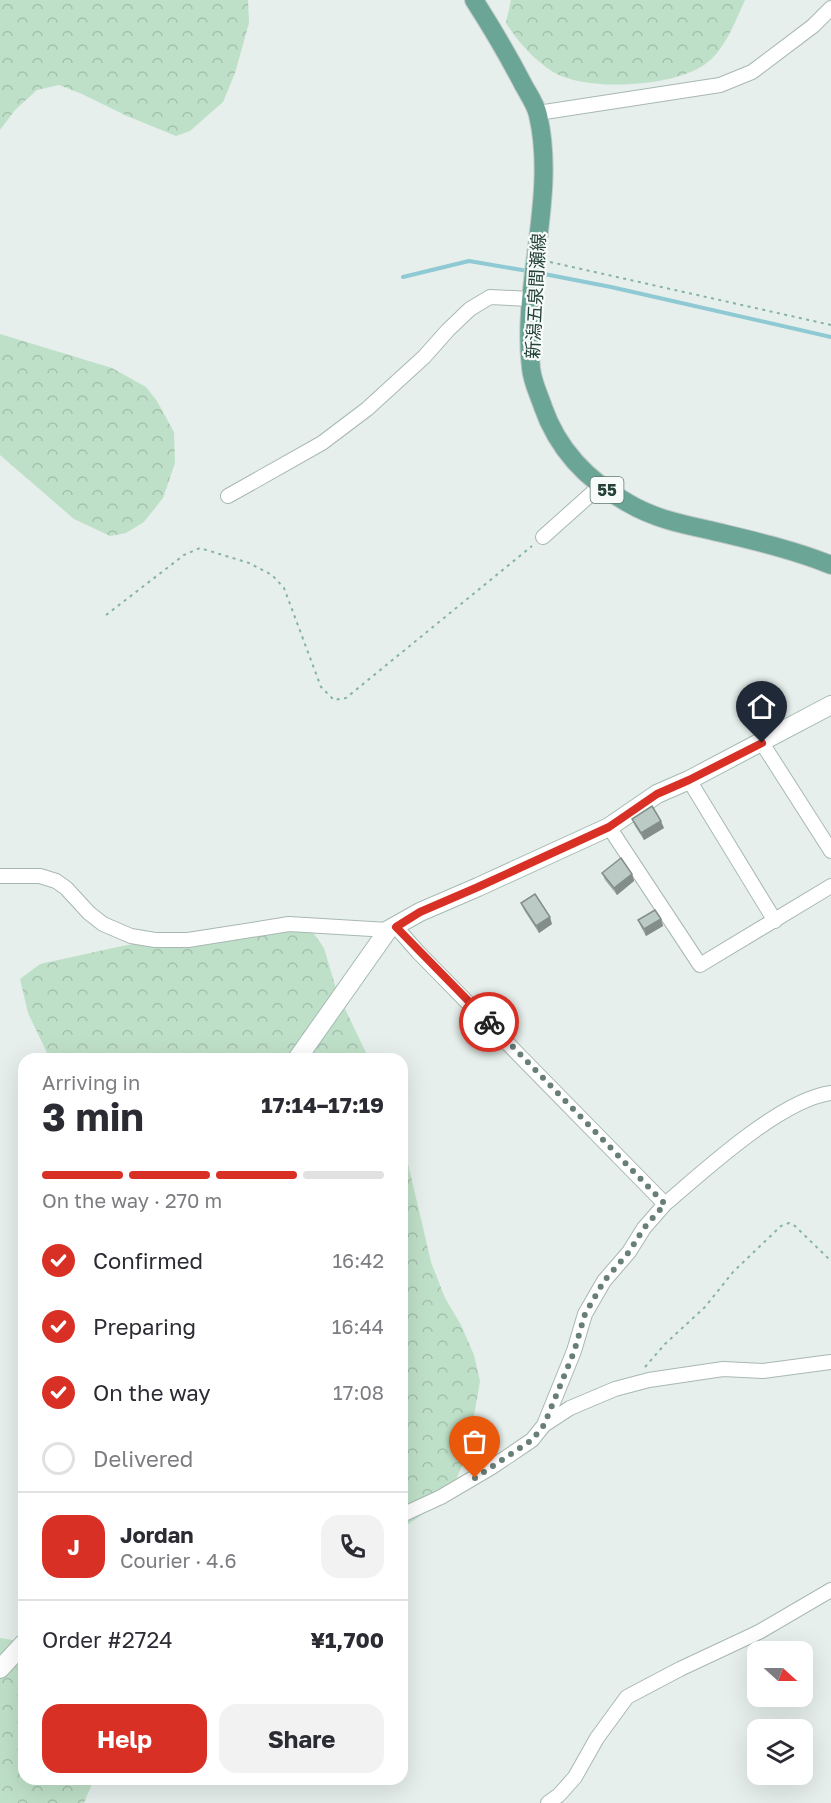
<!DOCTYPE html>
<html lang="en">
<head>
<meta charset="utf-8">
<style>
	body { margin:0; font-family:"Golos Text","Noto Sans JP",sans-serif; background:#f2f2f3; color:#2b2b33; height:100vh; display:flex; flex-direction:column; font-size:22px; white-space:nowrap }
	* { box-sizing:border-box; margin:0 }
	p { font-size:20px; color:#7c7c81 }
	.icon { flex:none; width:33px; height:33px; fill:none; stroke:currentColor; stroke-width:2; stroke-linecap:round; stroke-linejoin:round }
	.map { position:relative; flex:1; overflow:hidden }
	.drawer { position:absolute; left:18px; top:1053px; width:390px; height:732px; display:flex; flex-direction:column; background:#fff; border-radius:18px; box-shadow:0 6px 24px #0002 }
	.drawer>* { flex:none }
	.needle { width:39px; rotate:111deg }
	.controls { position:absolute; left:747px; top:1641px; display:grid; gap:12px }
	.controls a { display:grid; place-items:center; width:66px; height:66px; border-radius:12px; background:#fff; box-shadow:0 6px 24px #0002; font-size:30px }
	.pin { position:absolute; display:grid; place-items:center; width:51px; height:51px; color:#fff; margin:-62px -26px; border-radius:50% 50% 50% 0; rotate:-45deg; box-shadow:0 0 6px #0007 }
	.pin .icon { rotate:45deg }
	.courier { position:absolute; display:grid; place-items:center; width:60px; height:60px; margin:-30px; border:4px solid #d93025; border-radius:50%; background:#fff; color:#222; box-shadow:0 2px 8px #0007 }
	.head em { font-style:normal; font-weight:700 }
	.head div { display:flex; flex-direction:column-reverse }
	.head { display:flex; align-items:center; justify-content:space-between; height:102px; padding:0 24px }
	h1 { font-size:39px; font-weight:700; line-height:45px }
	.bar { display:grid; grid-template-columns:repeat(4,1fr); gap:9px 6px; align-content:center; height:72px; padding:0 24px }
	.bar i { height:8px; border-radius:4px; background:#e1e1e2 }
	.bar .active { background:#d93025 }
	.bar p { grid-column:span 4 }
	.line { display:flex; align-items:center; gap:15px; padding:0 24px; border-top:2px solid #e1e1e2 }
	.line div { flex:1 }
	.round { display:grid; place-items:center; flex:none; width:63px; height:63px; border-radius:18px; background:#f2f2f3 }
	ol { padding:0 24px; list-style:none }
	li { display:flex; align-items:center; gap:18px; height:66px }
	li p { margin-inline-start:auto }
	li .icon { padding:6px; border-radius:50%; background:#d93025; color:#fff; stroke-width:4 }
	li:last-child { color:#7c7c81 }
	li i { width:33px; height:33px; border:3px solid #e1e1e2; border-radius:50% }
	.button { display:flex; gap:12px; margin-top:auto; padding:12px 24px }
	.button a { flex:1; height:69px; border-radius:18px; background:#d93025; color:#fff; font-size:24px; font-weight:700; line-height:69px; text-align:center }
	.button a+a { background:#f2f2f3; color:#2b2b33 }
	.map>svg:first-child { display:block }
</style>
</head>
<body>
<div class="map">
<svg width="831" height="1803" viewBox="0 0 831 1803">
	<defs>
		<pattern id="forest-crowns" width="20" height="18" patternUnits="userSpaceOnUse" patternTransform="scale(1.5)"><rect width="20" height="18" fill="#bfe0c8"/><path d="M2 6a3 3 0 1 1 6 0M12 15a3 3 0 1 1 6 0" fill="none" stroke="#a4c1ad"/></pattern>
	</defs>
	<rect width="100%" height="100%" fill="#e6efeb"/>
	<path fill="url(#forest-crowns)" d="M0 0H248L249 23 235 73 223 102 190 131 176 136 127 116 82 94 59 85 37 90 15 110 0 130Z
		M511 0H745C735 22 724 52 704 65 672 87 586 92 553 72 533 59 518 42 506 23Z
		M0 334 112 368 146 387 157 401 174 432 175 463 163 498 144 522 126 533 110 536 74 519 0 455Z
		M279 920 312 931 324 948 337 992 369 1059H50L28 1013 20 979 40 964 122 946Z
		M402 1138 431 1262 445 1298 461 1325 474 1355 480 1381 468 1451 456 1480 428 1510 402 1529Z
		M24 1635V1779H94L84 1803H0V1638L13 1640Z"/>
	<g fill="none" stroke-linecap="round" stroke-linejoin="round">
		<path stroke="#8ec9d4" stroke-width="4" d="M539 273 611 287 831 337
			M403 277 469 261 528 271"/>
		<defs>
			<path id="street" d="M538 113 720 85 752 72 813 26 831 8
				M228 496 322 443 367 409 424 357 448 330 470 309 490 297 531 299
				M543 537 600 486
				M762 743 831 851
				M689 780 775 921
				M609 827 700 965 831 886
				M0 876H40L56 881 66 888 89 913 103 924 131 936 155 940H188L289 924 388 930
				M396 927 418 952 665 1204 644 1228 629 1252 604 1281 585 1314 574 1351 544 1425
				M665 1204C704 1171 780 1100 831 1093
				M402 1515 441 1497 492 1467 532 1440 544 1425 570 1408 615 1389 649 1380 723 1369 763 1371 831 1362
				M548 1803 559 1795 575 1777 597 1738 627 1697 680 1669 759 1632 831 1590"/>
			<path id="secondary" d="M297 1059 388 930 420 912 478 887 609 827 657 794 689 780 831 705
				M0 1669 24 1643"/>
			<path id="primary" d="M474 0C492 28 509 57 524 86 529 95 536 105 538 115 557 196 521 286 531 368 532 381 539 395 543 407 558 450 588 481 628 503 653 518 681 524 709 530 750 540 792 549 831 565"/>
		</defs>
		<use href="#street" stroke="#a8b8b2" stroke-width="16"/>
		<use href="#secondary" stroke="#a4bbb3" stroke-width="20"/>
		<use href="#primary" stroke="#c2cac8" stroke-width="20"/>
		<path stroke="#86b3a5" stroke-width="2" stroke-dasharray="3 4.5" stroke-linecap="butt" d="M550 262 831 325
			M106 615 184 555 200 548 249 563 272 575 284 588 321 687 334 700 346 698 532 546
			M645 1367 665 1344 705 1307 733 1272 781 1226 789 1223 795 1226 831 1261"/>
		<use href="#street" stroke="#fff" stroke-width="14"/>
		<use href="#secondary" stroke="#fff" stroke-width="18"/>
		<use href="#primary" stroke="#6aa596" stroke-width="18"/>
	</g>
	<path fill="#a1aea9" d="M632 819 664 828 644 840 635 826Z
		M602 873 632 874 634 881 617 895 605 880Z
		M521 903 552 924 539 933 524 910Z
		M661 919 663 926 646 936 641 927 638 920Z"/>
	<path fill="#838d89" d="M661 821 664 828 644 840 641 833Z
		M632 874 634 881 617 895 614 888Z
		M550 917 552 924 539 933 536 926Z
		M661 919 663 926 646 936 644 929Z"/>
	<path fill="#bbcac4" stroke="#838d89" stroke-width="1.5" d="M652 806 661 821 641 833 632 819Z
		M621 858 632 874 614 888 602 873Z
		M535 894 550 917 536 926 521 903Z
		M655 910 661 919 644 929 638 920Z"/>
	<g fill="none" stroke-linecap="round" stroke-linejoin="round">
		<path stroke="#687f78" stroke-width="6" stroke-dasharray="0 10.8" d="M475 1478 532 1440 544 1425 574 1352 585 1314 604 1281 629 1252 644 1228 665 1204 489 1022"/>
		<path stroke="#d93025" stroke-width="8" d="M489 1022 396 927 420 912 478 887 609 827 657 794 689 780 762 743"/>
	</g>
	<g text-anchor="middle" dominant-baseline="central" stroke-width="4.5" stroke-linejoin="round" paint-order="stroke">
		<rect fill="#f7fbf9" stroke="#637a73" stroke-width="1.5" x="590.5" y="477" width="33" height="26" rx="4.5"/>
		<g font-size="16" font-weight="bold" fill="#24423a">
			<text x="607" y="490">55</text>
		</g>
		<g font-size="18" fill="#24423a" stroke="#f7fbf9">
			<text transform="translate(535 296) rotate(-87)">新潟五泉間瀬線</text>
		</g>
	</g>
</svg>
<div class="controls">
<a><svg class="needle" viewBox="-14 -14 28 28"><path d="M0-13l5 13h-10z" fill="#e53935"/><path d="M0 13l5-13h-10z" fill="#7c7c81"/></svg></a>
<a><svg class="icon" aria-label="layers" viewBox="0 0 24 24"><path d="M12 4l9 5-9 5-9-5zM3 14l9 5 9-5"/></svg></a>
</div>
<div class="pin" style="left:475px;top:1478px;background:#ea580c"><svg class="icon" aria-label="bag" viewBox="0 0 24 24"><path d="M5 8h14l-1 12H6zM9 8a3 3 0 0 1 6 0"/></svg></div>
<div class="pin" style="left:762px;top:743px;background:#1f2937"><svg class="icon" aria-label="home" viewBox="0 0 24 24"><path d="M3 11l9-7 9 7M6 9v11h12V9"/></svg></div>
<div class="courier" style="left:489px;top:1022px"><svg class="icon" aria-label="bike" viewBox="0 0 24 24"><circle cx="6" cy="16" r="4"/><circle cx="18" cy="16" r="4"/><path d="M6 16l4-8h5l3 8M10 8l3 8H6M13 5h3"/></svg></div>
<section class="drawer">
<div class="head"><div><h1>3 min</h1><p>Arriving in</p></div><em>17:14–17:19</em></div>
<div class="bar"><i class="active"></i><i class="active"></i><i class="active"></i><i></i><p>On the way · 270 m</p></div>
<ol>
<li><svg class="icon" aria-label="check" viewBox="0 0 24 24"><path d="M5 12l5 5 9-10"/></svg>Confirmed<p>16:42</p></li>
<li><svg class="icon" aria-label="check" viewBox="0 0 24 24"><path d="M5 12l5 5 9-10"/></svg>Preparing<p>16:44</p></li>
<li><svg class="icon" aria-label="check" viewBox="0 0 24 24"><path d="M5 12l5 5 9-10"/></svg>On the way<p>17:08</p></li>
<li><i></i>Delivered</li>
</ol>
<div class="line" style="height:108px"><b class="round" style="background:#d93025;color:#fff">J</b><div><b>Jordan</b><p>Courier · 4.6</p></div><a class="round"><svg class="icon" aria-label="phone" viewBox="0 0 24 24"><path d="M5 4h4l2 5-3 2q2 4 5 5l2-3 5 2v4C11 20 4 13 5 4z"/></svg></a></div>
<div class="line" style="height:78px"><div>Order #2724</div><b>¥1,700</b></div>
<div class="button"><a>Help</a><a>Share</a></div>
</section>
</div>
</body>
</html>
